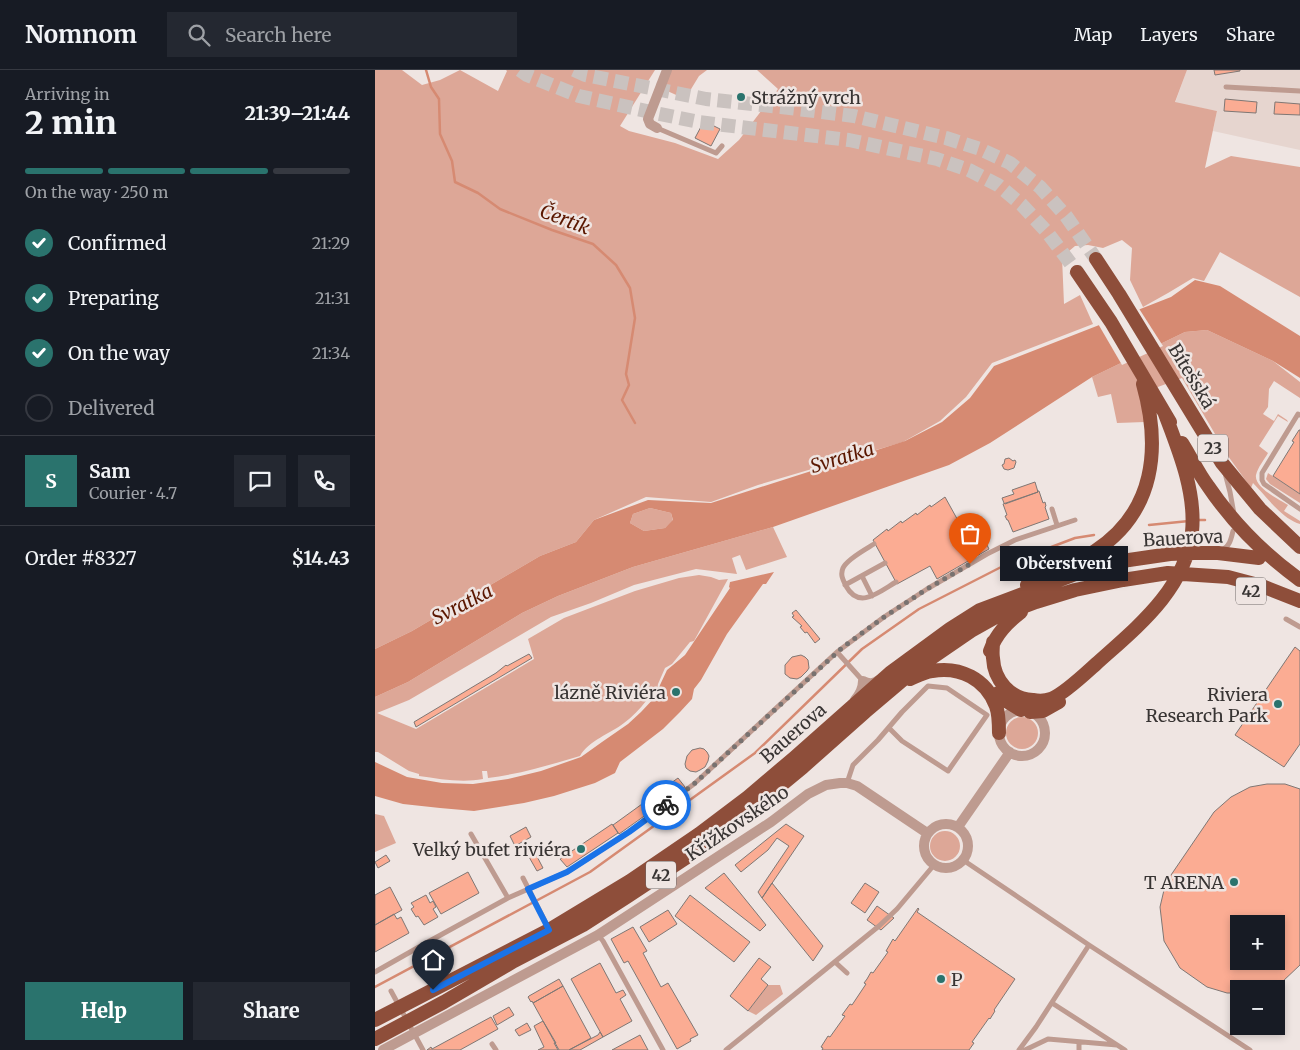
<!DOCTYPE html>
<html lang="en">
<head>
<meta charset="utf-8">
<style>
	body { margin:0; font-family:Merriweather,serif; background:#242831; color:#f1f3f6; height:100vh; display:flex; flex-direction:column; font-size:19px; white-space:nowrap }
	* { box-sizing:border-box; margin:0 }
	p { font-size:16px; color:#9ea1a6 }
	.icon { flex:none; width:28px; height:28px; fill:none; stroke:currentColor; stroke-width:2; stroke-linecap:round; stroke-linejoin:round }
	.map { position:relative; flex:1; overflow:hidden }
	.side { display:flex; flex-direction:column; background:#171b24; width:375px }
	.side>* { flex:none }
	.controls { position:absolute; left:855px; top:845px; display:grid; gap:10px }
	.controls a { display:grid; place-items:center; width:55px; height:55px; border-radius:0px; background:#171b24; box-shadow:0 2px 8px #0003; font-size:25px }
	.pin { position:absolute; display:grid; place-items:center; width:42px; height:42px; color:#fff; margin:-51px -21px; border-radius:50% 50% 50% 0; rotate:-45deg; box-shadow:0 0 5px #0007 }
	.pin .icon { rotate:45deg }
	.courier { position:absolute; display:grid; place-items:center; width:50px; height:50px; margin:-25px; border:4px solid #1a73e8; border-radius:50%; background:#fff; color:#222; box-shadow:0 1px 6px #0007 }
	.bubble { position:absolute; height:35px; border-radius:0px; background:#171b24; box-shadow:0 2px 8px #0003; font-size:16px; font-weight:800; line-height:35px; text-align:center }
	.summary em { font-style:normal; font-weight:800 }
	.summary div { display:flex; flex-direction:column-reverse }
	.summary { display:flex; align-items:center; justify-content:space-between; height:85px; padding:0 25px }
	h1 { font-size:32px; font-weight:800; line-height:38px }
	.bar { display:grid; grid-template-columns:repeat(4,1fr); gap:8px 5px; align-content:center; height:60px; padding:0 25px }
	.bar i { height:6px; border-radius:4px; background:#363941 }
	.bar .current { background:#2a736d }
	.bar p { grid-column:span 4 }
	.line { display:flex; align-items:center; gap:12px; padding:0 25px; border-top:1px solid #363941 }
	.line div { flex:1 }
	.round { display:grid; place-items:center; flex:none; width:52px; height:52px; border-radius:0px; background:#242831 }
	ol { padding:0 25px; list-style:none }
	li { display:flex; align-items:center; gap:15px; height:55px }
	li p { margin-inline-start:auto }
	li .icon { padding:5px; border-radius:50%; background:#2a736d; color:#fff; stroke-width:4 }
	li:last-child { color:#9ea1a6 }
	li i { width:28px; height:28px; border:2px solid #363941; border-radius:50% }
	.action { display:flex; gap:10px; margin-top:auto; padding:10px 25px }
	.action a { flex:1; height:58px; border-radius:0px; background:#2a736d; color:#fff; font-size:20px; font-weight:800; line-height:58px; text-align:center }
	.action a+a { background:#242831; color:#f1f3f6 }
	header { display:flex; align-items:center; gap:30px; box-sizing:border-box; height:70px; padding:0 25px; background:#171b24; border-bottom:1px solid #363941 }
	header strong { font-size:24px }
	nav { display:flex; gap:28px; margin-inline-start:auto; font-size:18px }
	.search { width:350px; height:45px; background:#242831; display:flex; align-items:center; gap:12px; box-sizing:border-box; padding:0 18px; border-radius:0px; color:#9ea1a6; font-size:19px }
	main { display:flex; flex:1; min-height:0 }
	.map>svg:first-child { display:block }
</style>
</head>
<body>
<header>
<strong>Nomnom</strong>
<div class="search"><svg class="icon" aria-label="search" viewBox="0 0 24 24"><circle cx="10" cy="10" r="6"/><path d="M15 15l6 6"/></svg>Search here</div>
<nav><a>Map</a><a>Layers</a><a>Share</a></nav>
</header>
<main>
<section class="side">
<div class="summary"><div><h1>2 min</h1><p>Arriving in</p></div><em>21:39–21:44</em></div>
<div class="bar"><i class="current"></i><i class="current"></i><i class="current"></i><i></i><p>On the way · 250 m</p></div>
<ol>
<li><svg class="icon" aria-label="check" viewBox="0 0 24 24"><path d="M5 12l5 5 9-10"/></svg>Confirmed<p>21:29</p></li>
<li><svg class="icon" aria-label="check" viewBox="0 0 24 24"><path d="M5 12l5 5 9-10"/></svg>Preparing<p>21:31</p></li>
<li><svg class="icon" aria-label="check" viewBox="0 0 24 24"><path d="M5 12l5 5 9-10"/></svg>On the way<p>21:34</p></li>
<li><i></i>Delivered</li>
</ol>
<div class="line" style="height:90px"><b class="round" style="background:#2a736d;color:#fff">S</b><div><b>Sam</b><p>Courier · 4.7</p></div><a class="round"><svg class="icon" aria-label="chat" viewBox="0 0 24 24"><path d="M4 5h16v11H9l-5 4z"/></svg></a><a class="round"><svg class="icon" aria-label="phone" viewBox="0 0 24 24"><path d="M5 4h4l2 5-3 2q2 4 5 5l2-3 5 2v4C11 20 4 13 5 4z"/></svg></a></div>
<div class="line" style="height:65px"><div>Order #8327</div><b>$14.43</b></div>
<div class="action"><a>Help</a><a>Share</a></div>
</section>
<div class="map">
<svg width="925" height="980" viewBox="0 0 925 980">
	<rect width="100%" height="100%" fill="#efe5e2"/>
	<path fill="#e6d5cf" d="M812 0H925V80L838 61 842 41 800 33Z"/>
	<path fill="#dda797" d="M0 0H27L47 15 65 10 85 0 123 21 132 1 131 0H280L245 56 254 61 300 73 343 89 364 70 403 19 382 0H812L800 32 842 41 830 98 856 86 925 97V227L845 182 829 211 818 208 793 223 768 237 755 210 757 178 747 170 728 178 713 175 700 176 687 187 689 234 705 225 718 254 617 293 591 327 565 351 528 372 383 415 336 432 271 427 219 450 201 472 165 486 37 561 0 579Z
		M295 0H332L324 6 310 29 288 19Z
		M832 260 898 291 925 312V328L899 311 894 319 893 337 888 344 899 351 903 344 912 350 913 352 903 346 884 376 893 383C889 390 883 397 881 405 879 417 903 429 913 435L909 441 925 451V454C907 449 891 426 878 413L876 418 853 386 807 308 764 324 770 352 742 353 736 324 723 327 717 307 746 293 810 262Z
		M893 403 925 424V433L895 414 891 409Z
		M275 438 296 443 298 451 290 458 269 461 255 453 258 444Z
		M398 457 412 487 371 500 365 485 357 488 362 504 321 499 259 515 216 533 176 547 34 630 2 643 41 659 159 589 153 569 189 548 260 521 304 508 324 505 336 507 344 510 353 509 319 571 315 572 297 594 290 598 283 614 282 620 275 627 269 623 266 627 271 631C265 639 257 647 249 653 235 664 214 670 205 686 175 695 145 704 113 708L112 701H107L108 709C87 713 65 709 44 706V704L34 701 3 682H0V627L33 612 147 543 183 526 258 497Z
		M631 663a16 16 0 1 1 32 0a16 16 0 1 1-32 0Z
		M0 744 9 746 21 773 0 782Z
		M555 776a15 15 0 1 1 30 0a15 15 0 1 1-30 0Z
		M393 915H405L408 924 381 945 373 941Z"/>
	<path fill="#d68a72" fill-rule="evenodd" d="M820 210 845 216 925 266V308L898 291 832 260 810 262 746 293 717 307 615 373 574 395 398 457 258 497 183 526 147 543 33 612 0 627V579L37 561 165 486 201 472 219 450 273 430 336 433 530 371 567 352 595 328 619 296 796 227ZM275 438 296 443 298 450 290 458 269 461 255 453 258 444Z
		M399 502 391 514H388L352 564 326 610 319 619 317 629 305 642 288 659 245 692 240 703 220 713 179 726 149 733 99 741 65 738 28 734 0 726V692L32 707 67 713 98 714 133 709 166 701 206 687 227 672 253 654 266 642 282 625 285 615 292 600 310 585 355 518 354 517 355 512Z"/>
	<path fill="#efe5e2" d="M763 237 788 276 747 295 722 252Z"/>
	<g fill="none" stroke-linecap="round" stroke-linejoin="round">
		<path stroke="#d68a72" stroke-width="2.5" d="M51 0 56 17 64 29 65 64 77 91 80 112 103 123 125 139 177 160 218 174 241 195 255 218 260 248 251 304 254 315 247 330 260 353
			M821 450H830
			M774 455 814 451
			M0 917 215 802 380 683 487 579 544 539 634 493 700 468 719 465"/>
	</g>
	<path fill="#fbac93" stroke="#7f7774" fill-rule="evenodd" d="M839 0H865V1L840 5Z
		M384.5 29a4.5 4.5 0 1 1 9 0a4.5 4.5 0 1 1-9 0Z
		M850 29 882 32 881 43 849 41Z
		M900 32 925 34V45L899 44Z
		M329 51 345 59 336 76 320 68Z
		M924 360H925V424L898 406 919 372 917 371Z
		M634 388 638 391 640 390 641 392 639 398 633 400 629 399 627 395 629 394 630 389Z
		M660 412 663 422 630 434 629 433 627 428 639 424 637 420Z
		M662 421H664L668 433 670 432 671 436 670 437 674 449 638 462 633 450H632L630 446 632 445 628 434 663 422Z
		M570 427 596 474 608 467 614 479 562 509 555 496 522 514 498 470 512 459 513 461 526 451 527 453 541 443 542 445 555 435 556 437Z
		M421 540 445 569 440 573 432 562 430 563 425 557 427 556 417 547 419 546 417 543Z
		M920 577 925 581V674L909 697 860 665Z
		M154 584 157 588 41 657 39 652 121 603 131 595 132 596Z
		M426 585 430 587 433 590 434 598 432 601 426 607 422 609 415 608 410 604V595L417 587Z
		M325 678 329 679 332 682 334 686 333 691 330 697 325 700 321 702 315 701 311 698 310 694 312 686 317 680Z
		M303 708 310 717 244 764 238 755Z
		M892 714H910L925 719V895L907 912 891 919H864V923H852L832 917 805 898 789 871 785 837 789 820 796 805 839 742 856 727 875 717ZM864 854H901V891H864Z
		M237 754 243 763 192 797 185 789Z
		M411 754 429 766 387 828 383 822 414 776 402 768 393 780 366 802 360 795Z
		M151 757 156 767 140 776 135 766Z
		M157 777 168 798 162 801 150 780Z
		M11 785 15 791 3 798 0 792Z
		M93 802 104 823 66 844 54 823Z
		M349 803 391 855 385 861 330 818Z
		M397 813 448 876 438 891 387 828Z
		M490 813 504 822 490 843 476 833Z
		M15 817 27 840 0 855V825Z
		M51 825 55 833 58 831 61 837 58 839 63 847 49 855 43 846 41 847 36 839 39 837 36 833Z
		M315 825 375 872 359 892 300 846Z
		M502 836 519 848 506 860 492 850Z
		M543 838 544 839 542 842 640 909 619 940 620 941 615 949 614 948 597 972 599 973 594 980H447L448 978 446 977 453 966 455 967 470 946 467 945 475 934 477 935 491 914 489 913 492 909 496 902 498 903 513 882 511 881 518 869 520 871Z
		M293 840 302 854 274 872 265 857Z
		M19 844 22 849 26 847 34 863 0 882V855Z
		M258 857 272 881 268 883 286 917 293 913 323 965 315 969 316 971 302 979 253 891 249 893 236 869Z
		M384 888 396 897 386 909 393 915 373 941 355 926Z
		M225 893 241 923 248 920 251 925 245 929 257 951 228 967 196 909Z
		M184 909 188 916 158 933 157 931 156 932 153 927 154 926Z
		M188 916 216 968 194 980H184L158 933Z
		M134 937 139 945 122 955 118 946Z
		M116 947 123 959 85 980H52L56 977 57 979Z
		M168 951 181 973H179L183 980H163L169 977 159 956Z
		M152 953 156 960 144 966 140 960Z
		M225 962 228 967 205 980H194L223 965Z
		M265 965 273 980H237Z"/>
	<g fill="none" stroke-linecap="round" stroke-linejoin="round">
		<path stroke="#cac2bf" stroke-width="14" stroke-dasharray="14 7" stroke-linecap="butt" d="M145 0 152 5 204 26 280 43 324 52 474 70 562 89 594 100 623 115 647 135 672 162 702 202
			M199 0 210 5 331 29 406 37 479 46 571 68 605 79 635 93 665 117 691 146 721 189"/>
		<path stroke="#be9b90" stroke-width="5" d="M851 17 925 21
			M282 58 341 83 347 76
			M925 345 923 344 887 403V410L889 414 925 439
			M850 403 855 422 859 444
			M677 439 682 455
			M499 474C491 479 472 489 468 498 465 505 468 510 471 516 484 540 504 522 521 512
			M847 480C855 476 856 469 858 461
			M487 506 497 526
			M470 515 510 493
			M911 549 925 557
			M462 582 488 611
			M472 713 478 695 503 670 527 642 553 616 572 618 612 645 573 701 527 671 514 658
			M96 764 133 828
			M588 790 714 875 661 957 644 980
			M148 808 174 859
			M223 865 228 871 288 980
			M714 875 875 980
			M460 892 472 903
			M0 902 51 873 133 828 192 802 254 762 319 714 462 582 509 547 552 519 612 484 640 470 700 450
			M16 921 48 980
			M677 933 750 980
			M117 974 121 980
			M351 980 504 856 522 839 559 795
			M650 980 673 969 742 975
			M704 980V972"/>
		<path stroke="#be9b90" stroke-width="10" d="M282 58 275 54 273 49 292 0
			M480 630C485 624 488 619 488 611 494 614 498 614 504 610
			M624 663a23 23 0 1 1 46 0a23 23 0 1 1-46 0Z
			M549 776a22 22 0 1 1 44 0a22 22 0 1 1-44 0Z
			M583 757 635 682
			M8 980 223 865 396 752 433 724 451 715 465 713H472L482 716 552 763"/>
		<path stroke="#8e4e3a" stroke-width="14" d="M721 189 744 224 847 393 885 439 925 477
			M702 202 736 252 795 352
			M807 373C816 387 823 403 833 416 858 453 889 484 925 510
			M652 515C674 503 699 495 720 481 780 442 786 378 768 314
			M618 572C618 577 617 583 618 588 619 610 635 629 658 630 664 631 670 631 676 629 689 624 711 603 721 594 762 557 810 520 817 462 821 422 804 381 790 344
			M615 581C621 564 632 553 646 542
			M535 609C542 606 549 602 557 601 585 596 611 609 621 636 624 644 624 654 624 663
			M623 623 633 632 646 640
			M655 642 668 641 684 632
			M0 950 174 860 255 811 324 764 373 727 419 688 515 603 575 559 605 540 711 500 754 490 795 484 819 483H843L884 488
			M0 969 69 932 139 891 208 855 253 826 332 774 376 740 428 697 490 642 542 598 596 561 621 547 661 532 700 520 748 510 793 503 853 507 887 516 925 531"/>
	</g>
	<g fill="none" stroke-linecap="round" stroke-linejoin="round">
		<path stroke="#787270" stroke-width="5" stroke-dasharray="0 9" d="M291 735 319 714 468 577 509 547 552 519 595 494"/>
		<path stroke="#1a73e8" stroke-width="6" d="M58 920 174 860 153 819 192 802 254 762 291 735"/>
	</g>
	<g fill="#2a736d" stroke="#efe5e2" stroke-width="2">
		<circle cx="366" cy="27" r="5"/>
		<circle cx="301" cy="622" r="5"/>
		<circle cx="903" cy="634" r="5"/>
		<circle cx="206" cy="779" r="5"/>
		<circle cx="859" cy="812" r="5"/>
		<circle cx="566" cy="909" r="5"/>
	</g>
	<g text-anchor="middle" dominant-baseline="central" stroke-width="5" stroke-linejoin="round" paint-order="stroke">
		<g fill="#efe5e2" stroke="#6f6968" stroke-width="1">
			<rect x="823" y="364.5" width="30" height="27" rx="4"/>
			<rect x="861" y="507.5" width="30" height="27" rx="4"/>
			<rect x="271" y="791.5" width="30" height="27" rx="4"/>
		</g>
		<g font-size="16" font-weight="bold" fill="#383433">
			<text x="838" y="378">23</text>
			<text x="876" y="521">42</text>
			<text x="286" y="805">42</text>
		</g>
		<g font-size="18" fill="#383433" stroke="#efe5e2" text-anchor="end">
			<text x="376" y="27" text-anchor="start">Strážný vrch</text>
			<text x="291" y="622">lázně Riviéra</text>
			<text x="893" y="624">Riviera<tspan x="893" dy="21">Research Park</tspan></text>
			<text x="196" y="779">Velký bufet riviéra</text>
			<text x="849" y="812">T ARENA</text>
			<text x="576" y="909" text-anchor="start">P</text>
		</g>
		<g font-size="18" fill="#383433" stroke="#efe5e2">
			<text transform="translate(817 306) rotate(59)">Bítešská</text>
			<text transform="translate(808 468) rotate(-3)">Bauerova</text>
			<text transform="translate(418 663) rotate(-41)">Bauerova</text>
			<text transform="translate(362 753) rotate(-34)">Křížkovského</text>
		</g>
		<g font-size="19" font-style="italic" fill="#5b1700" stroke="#efe5e2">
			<text transform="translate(190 149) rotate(21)">Čertík</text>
			<text transform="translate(467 387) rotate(-17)">Svratka</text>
			<text transform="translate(87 534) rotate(-27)">Svratka</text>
		</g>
	</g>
</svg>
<div class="controls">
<a>+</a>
<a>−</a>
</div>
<div class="pin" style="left:595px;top:494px;background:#ea580c"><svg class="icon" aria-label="bag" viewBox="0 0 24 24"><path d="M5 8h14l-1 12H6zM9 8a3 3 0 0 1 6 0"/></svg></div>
<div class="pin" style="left:58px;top:920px;background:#1f2937"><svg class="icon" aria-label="home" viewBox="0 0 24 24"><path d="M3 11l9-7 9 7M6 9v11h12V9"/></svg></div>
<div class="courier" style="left:291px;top:735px"><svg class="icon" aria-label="bike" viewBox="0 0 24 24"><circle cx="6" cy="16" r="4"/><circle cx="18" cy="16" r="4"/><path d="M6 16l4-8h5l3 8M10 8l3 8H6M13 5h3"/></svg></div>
<div class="bubble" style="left:625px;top:476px;width:128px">Občerstvení</div>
</div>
</main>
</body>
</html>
